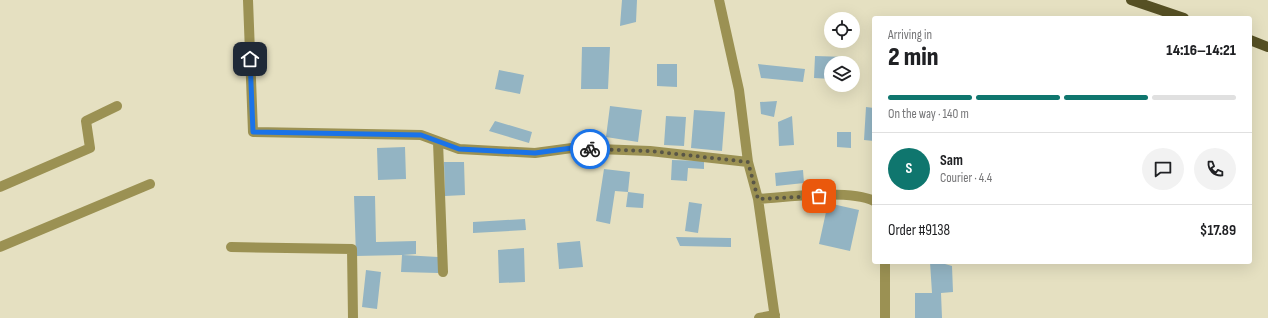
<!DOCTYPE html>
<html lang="en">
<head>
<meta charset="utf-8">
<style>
	body { margin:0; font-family:"Sofia Sans Condensed",sans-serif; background:#f2f2f2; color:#202124; height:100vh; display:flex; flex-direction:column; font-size:15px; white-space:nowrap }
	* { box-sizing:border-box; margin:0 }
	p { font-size:13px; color:#757577 }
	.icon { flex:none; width:22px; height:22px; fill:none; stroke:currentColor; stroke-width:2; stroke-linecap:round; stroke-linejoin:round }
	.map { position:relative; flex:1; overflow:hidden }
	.sheet { position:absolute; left:872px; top:16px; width:380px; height:248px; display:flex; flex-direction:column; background:#fff; border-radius:4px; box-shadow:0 4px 16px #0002 }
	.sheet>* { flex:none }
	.fabs { position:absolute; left:824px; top:12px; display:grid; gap:8px }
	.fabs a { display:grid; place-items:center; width:36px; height:36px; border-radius:50%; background:#fff; box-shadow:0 4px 16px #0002; font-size:20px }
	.pin { position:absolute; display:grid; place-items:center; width:34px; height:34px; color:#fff; margin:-17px; border-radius:8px; box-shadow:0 2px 6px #0006 }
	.courier { position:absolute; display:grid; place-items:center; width:40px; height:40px; margin:-20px; border:3px solid #1a73e8; border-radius:50%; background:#fff; color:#222; box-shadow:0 1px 5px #0007 }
	.headline em { font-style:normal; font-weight:800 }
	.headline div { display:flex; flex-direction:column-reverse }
	.headline { display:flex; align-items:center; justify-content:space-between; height:68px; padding:0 16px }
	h1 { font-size:26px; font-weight:800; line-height:30px }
	.bar { display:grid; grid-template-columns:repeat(4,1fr); gap:6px 4px; align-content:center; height:48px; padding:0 16px }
	.bar i { height:5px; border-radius:3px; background:#e0e0e0 }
	.bar .current { background:#0f766e }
	.bar p { grid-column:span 4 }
	.line { display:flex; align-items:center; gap:10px; padding:0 16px; border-top:1px solid #e0e0e0 }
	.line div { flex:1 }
	.round { display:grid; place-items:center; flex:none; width:42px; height:42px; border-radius:21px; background:#f2f2f2 }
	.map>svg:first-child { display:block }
</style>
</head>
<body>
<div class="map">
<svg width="1268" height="318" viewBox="0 0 1268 318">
	<rect width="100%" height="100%" fill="#e5e0c1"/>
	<path fill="#93b4c3" d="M622 0H637L636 22 620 26Z
		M582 47H610L608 89H581Z
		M815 56 847 57 846 63H831V79L814 78Z
		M657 64H677V87L657 86Z
		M758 64 805 69 803 82 761 78Z
		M499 70 524 75 520 94 495 89Z
		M777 101 774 117 761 114 760 102Z
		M610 106 642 110 638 142 606 137Z
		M866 107 874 108V141L864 140Z
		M694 110 725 112 722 151 691 148Z
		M666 116 686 117 684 146 664 145Z
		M792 116 794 145 779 146 778 122Z
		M495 121 532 132 529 143 489 131Z
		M837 132H851V148L837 147Z
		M405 147 406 179 378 180 377 148Z
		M672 160 704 161V169L688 168 687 181 671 180Z
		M444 162H464L465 195 445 196Z
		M604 169 630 172 628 192 644 194 643 208 626 207 628 192 615 191 610 224 596 221Z
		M803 170 804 183 776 186 775 173Z
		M354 196H375L376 242 416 241V254L403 255 438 257V273L401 272 402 255 356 256Z
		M689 202 702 204 698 233 685 231Z
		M828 203 859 210 850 251 819 244Z
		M525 219 526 230 473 233V222Z
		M676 237 731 238V247L680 246Z
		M580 241 583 267 559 269 557 243Z
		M524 248 525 282 499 283 498 250Z
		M930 262H938L952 266 953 292 941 293 942 318H915V293H932Z
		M366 270 381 272 377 309 362 307Z"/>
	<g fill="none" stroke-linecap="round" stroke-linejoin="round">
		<path stroke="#9b9153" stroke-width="10" d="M248 0 253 132 421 135 459 149 535 153 572 148 650 151 748 162
			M719 0 739 90 748 162 758 199 775 318
			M438 142 443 272
			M0 187 90 148 86 121 117 106
			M758 199C787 197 849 189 874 201
			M0 247 150 184
			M231 247 352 249 353 318
			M759 318 775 315
			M885 318V262"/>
		<path stroke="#565024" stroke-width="10" d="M1131 0 1184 18
			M1250 40 1268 47"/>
	</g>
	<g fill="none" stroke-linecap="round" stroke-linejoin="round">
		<path stroke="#595646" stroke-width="4" stroke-dasharray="0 7.2" d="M590 149 650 151 748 162 758 199 819 196"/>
		<path stroke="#1a73e8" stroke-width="5" d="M250 59 253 132 421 135 459 149 535 153 572 148 590 149"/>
	</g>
</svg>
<div class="fabs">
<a><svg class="icon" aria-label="locate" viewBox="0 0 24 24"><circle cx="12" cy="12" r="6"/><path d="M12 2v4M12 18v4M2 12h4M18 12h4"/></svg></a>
<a><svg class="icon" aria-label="layers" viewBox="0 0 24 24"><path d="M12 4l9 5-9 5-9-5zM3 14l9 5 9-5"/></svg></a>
</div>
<div class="pin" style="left:819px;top:196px;background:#ea580c"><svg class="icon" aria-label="bag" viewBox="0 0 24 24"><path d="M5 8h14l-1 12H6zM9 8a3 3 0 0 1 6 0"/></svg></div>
<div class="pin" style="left:250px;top:59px;background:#1f2937"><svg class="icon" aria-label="home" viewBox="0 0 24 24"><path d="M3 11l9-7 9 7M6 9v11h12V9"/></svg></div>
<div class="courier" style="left:590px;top:149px"><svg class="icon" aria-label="bike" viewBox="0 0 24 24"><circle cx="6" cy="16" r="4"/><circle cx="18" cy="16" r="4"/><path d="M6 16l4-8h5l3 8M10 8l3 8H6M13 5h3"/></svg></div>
<section class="sheet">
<div class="headline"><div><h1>2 min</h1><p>Arriving in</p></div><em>14:16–14:21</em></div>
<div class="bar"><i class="current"></i><i class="current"></i><i class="current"></i><i></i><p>On the way · 140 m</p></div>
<div class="line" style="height:72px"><b class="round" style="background:#0f766e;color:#fff">S</b><div><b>Sam</b><p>Courier · 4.4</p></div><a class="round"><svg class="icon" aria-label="chat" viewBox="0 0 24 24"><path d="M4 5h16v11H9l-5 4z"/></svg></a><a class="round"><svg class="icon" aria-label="phone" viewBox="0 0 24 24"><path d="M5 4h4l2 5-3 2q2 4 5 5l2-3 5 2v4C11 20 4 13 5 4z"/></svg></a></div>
<div class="line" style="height:52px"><div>Order #9138</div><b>$17.89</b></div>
</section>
</div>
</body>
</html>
